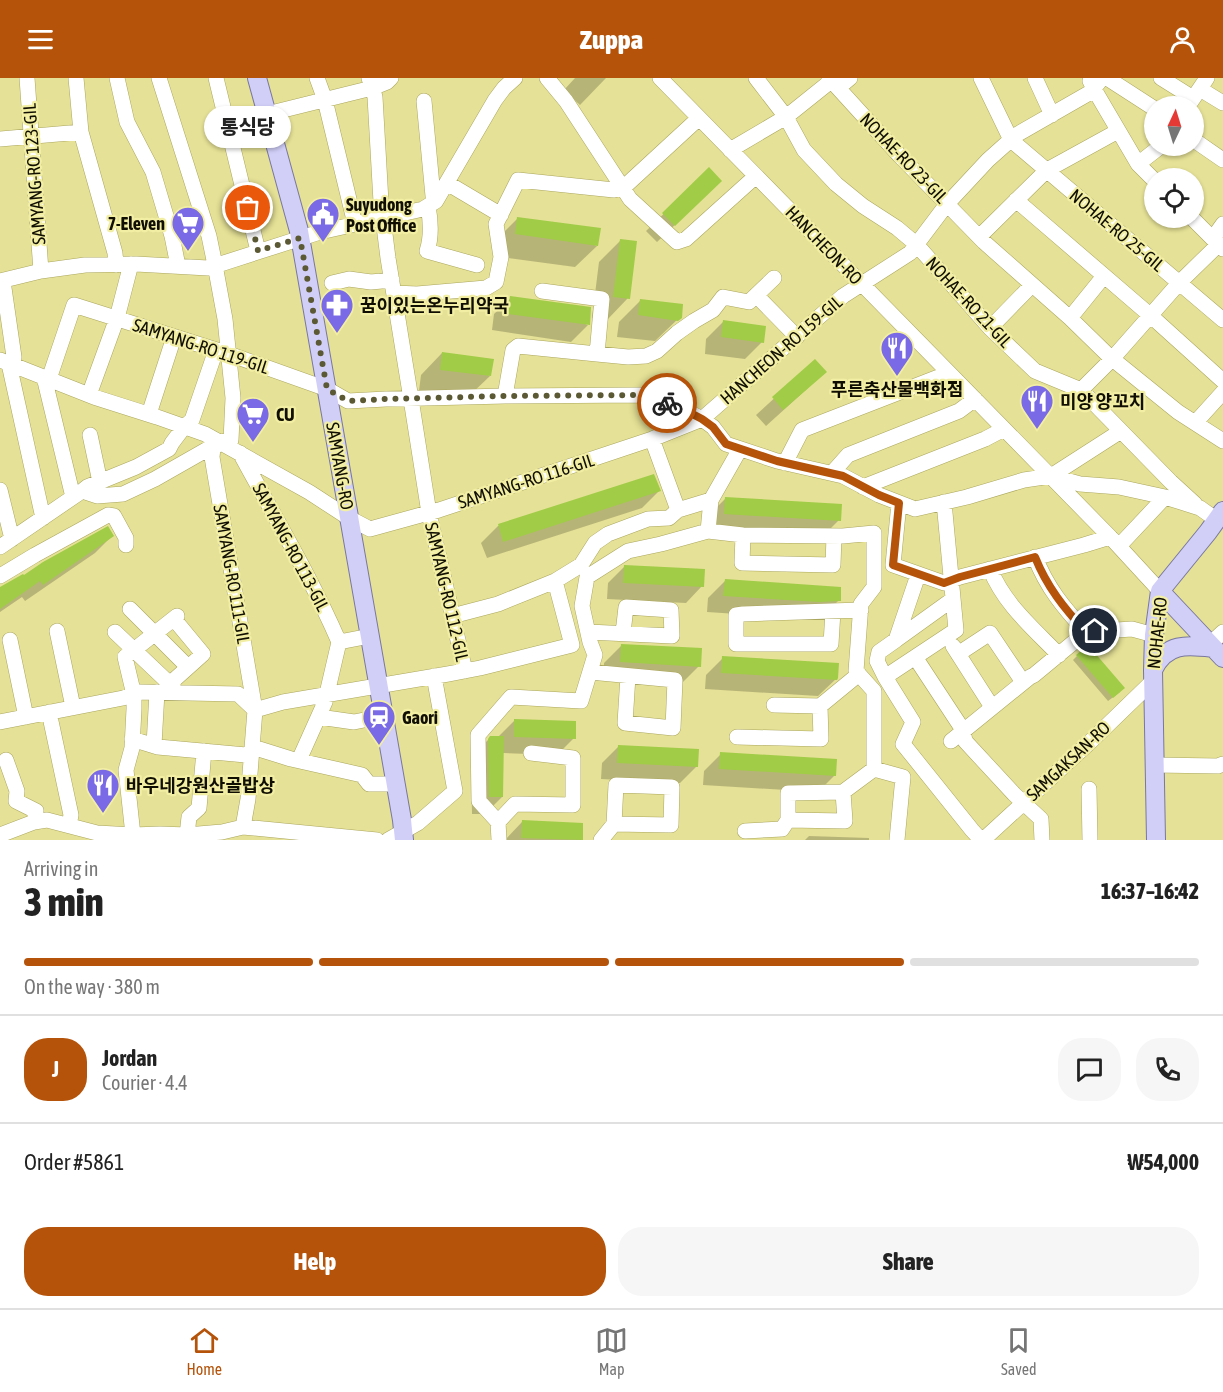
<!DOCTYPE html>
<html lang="en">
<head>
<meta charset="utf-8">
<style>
	body { margin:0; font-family:"Asap Condensed","Noto Sans KR",sans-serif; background:#f6f6f6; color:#222; height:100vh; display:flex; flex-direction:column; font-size:22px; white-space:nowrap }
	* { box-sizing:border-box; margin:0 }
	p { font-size:20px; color:#767676 }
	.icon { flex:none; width:33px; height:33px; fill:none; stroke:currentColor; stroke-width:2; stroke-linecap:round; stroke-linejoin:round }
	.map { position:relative; height:762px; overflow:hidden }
	.side { display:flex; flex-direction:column; background:#fff; flex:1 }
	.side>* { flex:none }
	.needle { width:39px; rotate:4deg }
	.tools { position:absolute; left:1144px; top:18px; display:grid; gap:12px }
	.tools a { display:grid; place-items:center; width:60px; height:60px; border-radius:50%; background:#fff; box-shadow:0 2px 4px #0004; font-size:30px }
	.pin { position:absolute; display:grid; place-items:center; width:51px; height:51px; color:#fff; margin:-26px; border:3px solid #fff; border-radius:50%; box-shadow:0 2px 6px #0007 }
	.courier { position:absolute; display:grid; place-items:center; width:60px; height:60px; margin:-30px; border:4px solid #b45309; border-radius:50%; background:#fff; color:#222; box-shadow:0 2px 8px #0007 }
	.bubble { position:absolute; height:42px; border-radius:21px; background:#fff; box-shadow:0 2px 4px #0004; font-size:20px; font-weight:800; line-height:42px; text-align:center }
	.overview em { font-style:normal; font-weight:800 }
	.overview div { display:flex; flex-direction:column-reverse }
	.overview { display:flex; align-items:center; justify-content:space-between; height:102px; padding:0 24px }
	h1 { font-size:39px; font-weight:800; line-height:45px }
	.bar { display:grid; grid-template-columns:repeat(4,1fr); gap:9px 6px; align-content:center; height:72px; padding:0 24px }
	.bar i { height:8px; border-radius:4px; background:#e0e0e0 }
	.bar .on { background:#b45309 }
	.bar p { grid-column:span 4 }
	.line { display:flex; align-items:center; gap:15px; padding:0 24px; border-top:2px solid #e0e0e0 }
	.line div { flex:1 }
	.round { display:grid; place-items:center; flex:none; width:63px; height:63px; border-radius:24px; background:#f6f6f6 }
	.primary-button { display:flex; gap:12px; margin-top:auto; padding:12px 24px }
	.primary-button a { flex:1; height:69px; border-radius:24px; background:#b45309; color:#fff; font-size:24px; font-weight:800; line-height:69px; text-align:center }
	.primary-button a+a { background:#f6f6f6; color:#222 }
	header { display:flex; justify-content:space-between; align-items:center; height:78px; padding:0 24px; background:#b45309; color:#fff; font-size:27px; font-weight:800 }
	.tabs { display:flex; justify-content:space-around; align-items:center; height:84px; border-top:2px solid #e0e0e0; background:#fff; font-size:16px; color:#767676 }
	.tabs a { display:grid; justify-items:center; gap:3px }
	.tabs .on { color:#b45309 }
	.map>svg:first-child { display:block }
</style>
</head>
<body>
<header><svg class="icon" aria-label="menu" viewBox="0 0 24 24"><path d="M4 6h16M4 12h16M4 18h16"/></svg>Zuppa<svg class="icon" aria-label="person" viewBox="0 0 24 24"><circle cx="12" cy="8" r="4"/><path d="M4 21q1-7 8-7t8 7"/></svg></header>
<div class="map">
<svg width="1223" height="762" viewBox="0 0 1223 762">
	<rect width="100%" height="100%" fill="#e5e196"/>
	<path fill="#0003" d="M575 0H606L580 27 564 12Z
		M709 92 703 120 657 164 646 153Z
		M518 140 597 168 575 189 494 178 496 162Z
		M620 163 628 220 607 242 592 240 599 184Z
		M511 220 588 247 571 264 492 252 494 236Z
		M641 222 680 239 655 263 617 259 619 244Z
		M723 244 762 264 745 281 705 276 706 261Z
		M442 275 490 298 468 319 419 313 421 297Z
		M815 283 808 310 766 348 756 337Z
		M653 398 659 413 642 430 487 480 481 465 498 448Z
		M725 421 839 442 822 459 707 452 708 438Z
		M112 458 95 475 25 523 22 519 0 534V511Z
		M625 488 702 508 686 525 607 521 608 505Z
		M725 503 839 522 822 539 801 540 707 534 708 520Z
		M621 568 699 588 682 605 603 601 604 585Z
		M1077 578 1120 614 1108 623 1073 582Z
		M723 580 837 600 818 618 705 611 706 597Z
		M515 642 574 660 557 677 503 675 502 719 485 736H472L471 679 491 659H498Z
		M619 668 697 688 680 705 601 701 602 685Z
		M721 676 835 697 818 714 703 707 704 693Z
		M522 744 582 746 581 762H505Z
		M809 758 869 760V762H805Z"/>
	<path fill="#a0cc47" d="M709 89 722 103 675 148 662 135Z
		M517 139 601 150 598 168 515 156Z
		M620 161 637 163 630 221 613 219Z
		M510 218 591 229 590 247 508 236Z
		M640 221 683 226 682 240 678 243 638 237Z
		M723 242 766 248 764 265 721 259Z
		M442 274 494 281 491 298 440 292Z
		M815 281 827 294 783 332 772 319Z
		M654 396 661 413 503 464 498 446Z
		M725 419 842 426 841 443 724 436Z
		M108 448 114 458 43 507 40 503 0 531V509L23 496 24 497 43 484Z
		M624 487 705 491 704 509 623 505Z
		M725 501 841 509V523L819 524 723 518Z
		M621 566 702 570 701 589 620 584Z
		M1088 567 1125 610 1113 620 1076 577Z
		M722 578 839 585 838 600 837 602 721 595Z
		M514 641 576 643V661L514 659Z
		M490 658H504L503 719H489L488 661Z
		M618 667 699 671 698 689 617 685Z
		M720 674 837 681 836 698 719 691Z
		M522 742 583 745V762L521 760Z"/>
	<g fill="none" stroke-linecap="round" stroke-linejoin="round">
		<defs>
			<path id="minor" d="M27 0 41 193
				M76 0 81 54 115 175 116 187
				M117 0 127 44 153 94 172 158 178 188
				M216 0 258 173
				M317 0 325 22 355 146
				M369 0 375 19 381 124 388 180 411 321 429 435 465 593
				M547 0 566 23 630 121 677 164 686 161 756 98
				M660 0 1114 463 1160 513
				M756 0 786 39 804 72 836 106 863 128 897 150 916 166 990 250 1035 293 1081 312 1171 404 1195 426
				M829 0 900 78 984 164 1070 240 1110 279 1178 334 1223 363
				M981 0 1011 62 1223 242
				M1035 0 1052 37
				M1107 0 1155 31
				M1161 0 1193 20
				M1090 3 1094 11 1138 86 1155 103
				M838 10 850 0
				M1200 11 1223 25
				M424 23 433 118 436 123
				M1188 28 1207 0
				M267 36 372 10 387 4 391 0
				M0 61 81 54
				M1194 62 1223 82
				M730 72 786 39 831 3
				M1138 86 1161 68
				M447 105 501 137
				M1016 122 1151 238 1223 303
				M428 128C431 144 432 158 427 173L477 187
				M1192 140 1223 171
				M979 159 1047 92 1118 53
				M1213 160 1223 146
				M0 203 41 193 85 187 136 186 208 190 320 154 423 131 436 123 495 22 504 10 515 0
				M332 205 349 201 371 204 392 202
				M0 206 4 210 14 279 13 287
				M394 215 417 216 486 210 496 204 501 179 496 146 518 102 614 112 623 110 699 40
				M756 217 797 259
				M1070 240 1104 198
				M990 250 1032 207
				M597 276 628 279 646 278 657 273 677 255 694 243 713 232 723 219 749 224 774 200
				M0 282 94 319 157 339 205 356 309 414 349 440 370 451 439 432 652 361 702 341 843 218 910 175 947 126 988 82 1016 57 1091 14 1102 0
				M9 286 43 440
				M44 299 73 419
				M49 301 74 227 229 276 327 311 348 323 386 321 505 318 640 317 679 329 702 341 713 349 726 366 777 383 843 398 879 417 915 431 967 419 1024 402 1051 398 1080 406 1119 409 1165 419 1200 430 1217 442
				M1081 312 1112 281 1179 205 1219 166
				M89 317 117 240 131 186
				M505 318 513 272 518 268 597 276 602 221 542 213
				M149 336 174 259
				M1195 345 1223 314
				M90 357 100 404
				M219 366 213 370 212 379 255 632 248 721 243 749
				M240 375C274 438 311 499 339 564L370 558
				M785 385 802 352 949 295
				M832 395 848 377 959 333 975 321
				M1051 398 1121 353
				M863 409 985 361 1004 351
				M0 412 12 461
				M82 413 87 409 136 389 169 371 172 365 184 349 192 342 216 272
				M899 425 893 487 944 505 960 499 1084 467 1110 459
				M678 432 711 422 740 371
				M708 453 711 422
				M743 457 742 485 833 487 834 458
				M1119 468 1165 419
				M0 469 82 413 97 418 123 416 155 401 220 364 231 362 233 320 225 241 215 187 209 158 159 0
				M1035 479C1047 510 1064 530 1086 554
				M990 491C1005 527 1032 549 1059 577
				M918 497 896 562 879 574 877 583 885 599 913 644 903 666 972 752 981 762
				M0 498 35 477 108 437 114 438 126 460V467
				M130 531 188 589
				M833 533 831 566H736V537L743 536 861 532
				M452 538 498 526 555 503 581 487 595 465 608 456 648 441 669 440 678 432 652 361
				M57 553 73 629
				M115 554 172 608
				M588 554 672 558 671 532 626 529 623 555
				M10 562 26 639
				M896 562 953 521
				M1210 566 1223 554
				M953 568 992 629
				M958 576 990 555 1023 604
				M915 579 963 652 965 663 1014 716 1041 741 1042 762
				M590 594 675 602 673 650 625 645 628 598
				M885 599 956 552 944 424
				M171 614 174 602 203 576 174 541
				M774 627 820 628 859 596
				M255 632 283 624 448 596 480 590 572 567 555 503
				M49 634 71 737 69 747
				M319 639 354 644 384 638
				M0 644 123 620 140 614 238 616 255 632
				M737 659 821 661 820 628
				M132 661 158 669 246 677 252 673 259 671 291 681 362 697 369 706H396
				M951 663 1030 599 1034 597 1086 554 1132 551 1154 557
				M154 667 157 614
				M6 682 17 713 16 723 36 733 34 744
				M299 682 325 624 339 564
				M1155 687 1218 688 1223 686
				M874 691 903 699 897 762
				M1089 711 1090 762
				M843 714 845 743 788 742V715L843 714 874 691
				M498 744 515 726 573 727V680L531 675
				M745 753 782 751 788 742
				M0 757 34 744 47 742 97 755 133 757 160 756 187 757 222 754 243 749 377 762
				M133 757 126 692 132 670 134 631V617L125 579 177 538
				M187 757 189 739 199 730 204 673
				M388 762 418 745 455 713 434 598
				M499 762 498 744 479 723 478 657 511 619 581 623 595 577 590 564 582 528 587 499 628 473 661 466 708 453 743 457 843 458 874 455V509L861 526 856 593 874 613V691
				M601 762 614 746 616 707 672 709 671 747 614 746
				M983 762 1090 664 1153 603"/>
			<path id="major" d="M257 0 299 153 402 742 404 762
				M1160 513 1223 580
				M1153 592C1166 564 1188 567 1213 570
				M1156 762 1153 592 1154 557 1160 513 1208 454 1223 433"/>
		</defs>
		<use href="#minor" stroke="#aba75e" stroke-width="16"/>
		<use href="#major" stroke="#79779f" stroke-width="20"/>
		<use href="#minor" stroke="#fff" stroke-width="15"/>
		<use href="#major" stroke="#d1cff8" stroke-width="18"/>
	</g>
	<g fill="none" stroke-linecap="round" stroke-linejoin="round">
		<path stroke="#5b5834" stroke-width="6" stroke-dasharray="0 10.8" d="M248 130 258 173 300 160 327 311 348 323 386 321 505 318 640 317 667 325"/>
		<path stroke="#b45309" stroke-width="8" d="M667 325 679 329 702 341 713 349 726 366 777 383 843 398 879 417 899 425 893 487 944 505 960 499 1035 479C1047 509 1064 530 1086 554L1095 553"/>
	</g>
	<defs>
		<symbol id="civic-pin" viewBox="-11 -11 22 30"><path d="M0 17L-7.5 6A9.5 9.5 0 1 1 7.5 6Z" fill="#7a6ae5" stroke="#f2eea3"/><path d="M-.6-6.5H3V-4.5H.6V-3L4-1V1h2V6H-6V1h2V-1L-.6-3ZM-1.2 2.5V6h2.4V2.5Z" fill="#fff"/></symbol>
		<symbol id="supermarket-pin" viewBox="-11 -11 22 30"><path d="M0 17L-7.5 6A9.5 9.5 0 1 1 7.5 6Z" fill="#7a6ae5" stroke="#f2eea3"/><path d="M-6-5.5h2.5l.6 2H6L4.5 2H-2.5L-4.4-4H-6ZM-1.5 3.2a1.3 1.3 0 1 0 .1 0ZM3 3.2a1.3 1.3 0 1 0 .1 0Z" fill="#fff"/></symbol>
		<symbol id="pharmacy-pin" viewBox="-11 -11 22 30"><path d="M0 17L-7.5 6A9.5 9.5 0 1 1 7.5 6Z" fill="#7a6ae5" stroke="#f2eea3"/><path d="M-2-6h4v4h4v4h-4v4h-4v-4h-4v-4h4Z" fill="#fff"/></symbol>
		<symbol id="restaurant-pin" viewBox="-11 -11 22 30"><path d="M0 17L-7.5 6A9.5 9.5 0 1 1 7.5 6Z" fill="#7a6ae5" stroke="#f2eea3"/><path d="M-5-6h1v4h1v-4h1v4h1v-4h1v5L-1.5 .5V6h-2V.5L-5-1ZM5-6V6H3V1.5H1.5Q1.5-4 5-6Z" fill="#fff"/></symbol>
		<symbol id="station-pin" viewBox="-11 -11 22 30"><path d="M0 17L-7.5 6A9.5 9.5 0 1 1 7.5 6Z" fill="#7a6ae5" stroke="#f2eea3"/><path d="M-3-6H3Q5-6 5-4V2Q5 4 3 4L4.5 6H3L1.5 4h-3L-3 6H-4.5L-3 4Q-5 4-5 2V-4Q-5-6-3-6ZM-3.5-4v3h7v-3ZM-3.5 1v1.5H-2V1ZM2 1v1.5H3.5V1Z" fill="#fff"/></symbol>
	</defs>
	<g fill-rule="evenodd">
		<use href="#civic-pin" x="304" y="117" width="38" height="52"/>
		<use href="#supermarket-pin" x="169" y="126" width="38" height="52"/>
		<use href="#pharmacy-pin" x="318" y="208" width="38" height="52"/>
		<use href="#restaurant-pin" x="878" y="251" width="38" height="52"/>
		<use href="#restaurant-pin" x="1018" y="304" width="38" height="52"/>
		<use href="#supermarket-pin" x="234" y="317" width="38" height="52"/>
		<use href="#station-pin" x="360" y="620" width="38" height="52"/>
		<use href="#restaurant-pin" x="84" y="688" width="38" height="52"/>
	</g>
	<g text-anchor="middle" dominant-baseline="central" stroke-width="4.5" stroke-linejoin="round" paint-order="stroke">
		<g font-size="18" fill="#100e00" stroke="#f2eea3">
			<text transform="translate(904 80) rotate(46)">NOHAE-RO 23-GIL</text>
			<text transform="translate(34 96) rotate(-94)">SAMYANG-RO 123-GIL</text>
			<text transform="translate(1117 152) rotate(40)">NOHAE-RO 25-GIL</text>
			<text transform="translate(824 167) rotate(46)">HANCHEON-RO</text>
			<text transform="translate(969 224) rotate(47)">NOHAE-RO 21-GIL</text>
			<text transform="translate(201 268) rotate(18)">SAMYANG-RO 119-GIL</text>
			<text transform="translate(781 272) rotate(-41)">HANCHEON-RO 159-GIL</text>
			<text transform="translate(340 388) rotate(80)">SAMYANG-RO</text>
			<text transform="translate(526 403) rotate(-18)">SAMYANG-RO 116-GIL</text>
			<text transform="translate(291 469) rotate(62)">SAMYANG-RO 113-GIL</text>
			<text transform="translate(232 496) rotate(80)">SAMYANG-RO 111-GIL</text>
			<text transform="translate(447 514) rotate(77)">SAMYANG-RO 112-GIL</text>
			<text transform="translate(1157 555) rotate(-84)">NOHAE-RO</text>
			<text transform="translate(1068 683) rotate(-43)">SAMGAKSAN-RO</text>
		</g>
		<g font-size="18" font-weight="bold" fill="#100e00" stroke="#f2eea3" text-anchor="start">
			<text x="346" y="126">Suyudong<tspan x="346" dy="21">Post Office</tspan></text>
			<text x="165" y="145" text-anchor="end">7-Eleven</text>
			<text x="360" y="227">꿈이있는온누리약국</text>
			<text x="897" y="311" text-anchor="middle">푸른축산물백화점</text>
			<text x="1060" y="323">미양 양꼬치</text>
			<text x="276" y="336">CU</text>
			<text x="402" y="639">Gaori</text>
			<text x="126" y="707">바우네강원산골밥상</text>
		</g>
	</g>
</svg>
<div class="tools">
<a><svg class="needle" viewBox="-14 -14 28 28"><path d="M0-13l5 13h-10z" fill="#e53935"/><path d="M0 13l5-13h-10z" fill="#767676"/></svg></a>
<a><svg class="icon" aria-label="locate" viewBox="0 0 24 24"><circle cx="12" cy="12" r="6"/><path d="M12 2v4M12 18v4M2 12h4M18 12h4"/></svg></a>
</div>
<div class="pin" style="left:248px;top:130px;background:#ea580c"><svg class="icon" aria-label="bag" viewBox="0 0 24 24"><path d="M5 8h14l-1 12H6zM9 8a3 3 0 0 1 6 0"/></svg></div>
<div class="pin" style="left:1095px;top:553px;background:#1f2937"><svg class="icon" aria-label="home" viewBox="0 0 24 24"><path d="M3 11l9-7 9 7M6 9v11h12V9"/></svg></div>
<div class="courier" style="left:667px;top:325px"><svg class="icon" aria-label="bike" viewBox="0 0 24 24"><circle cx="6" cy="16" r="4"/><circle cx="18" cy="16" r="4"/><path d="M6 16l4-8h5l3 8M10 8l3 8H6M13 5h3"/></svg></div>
<div class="bubble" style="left:204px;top:28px;width:87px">통식당</div>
</div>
<section class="side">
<div class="overview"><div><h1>3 min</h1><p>Arriving in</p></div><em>16:37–16:42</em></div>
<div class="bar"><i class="on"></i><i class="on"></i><i class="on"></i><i></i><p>On the way · 380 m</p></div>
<div class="line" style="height:108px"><b class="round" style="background:#b45309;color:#fff">J</b><div><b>Jordan</b><p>Courier · 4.4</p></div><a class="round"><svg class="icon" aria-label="chat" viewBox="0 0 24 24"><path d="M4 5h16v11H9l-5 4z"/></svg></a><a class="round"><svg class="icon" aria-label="phone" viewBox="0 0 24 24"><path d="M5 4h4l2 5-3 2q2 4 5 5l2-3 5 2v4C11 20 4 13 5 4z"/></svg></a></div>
<div class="line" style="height:78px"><div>Order #5861</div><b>₩54,000</b></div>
<div class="primary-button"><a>Help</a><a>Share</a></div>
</section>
<nav class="tabs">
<a class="on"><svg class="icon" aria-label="home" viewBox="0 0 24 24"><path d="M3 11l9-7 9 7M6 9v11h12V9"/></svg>Home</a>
<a><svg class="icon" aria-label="map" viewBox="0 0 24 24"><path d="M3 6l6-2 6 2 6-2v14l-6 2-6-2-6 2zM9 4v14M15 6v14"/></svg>Map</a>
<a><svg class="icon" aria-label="saved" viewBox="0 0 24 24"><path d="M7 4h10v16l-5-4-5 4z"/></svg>Saved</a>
</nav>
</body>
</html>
